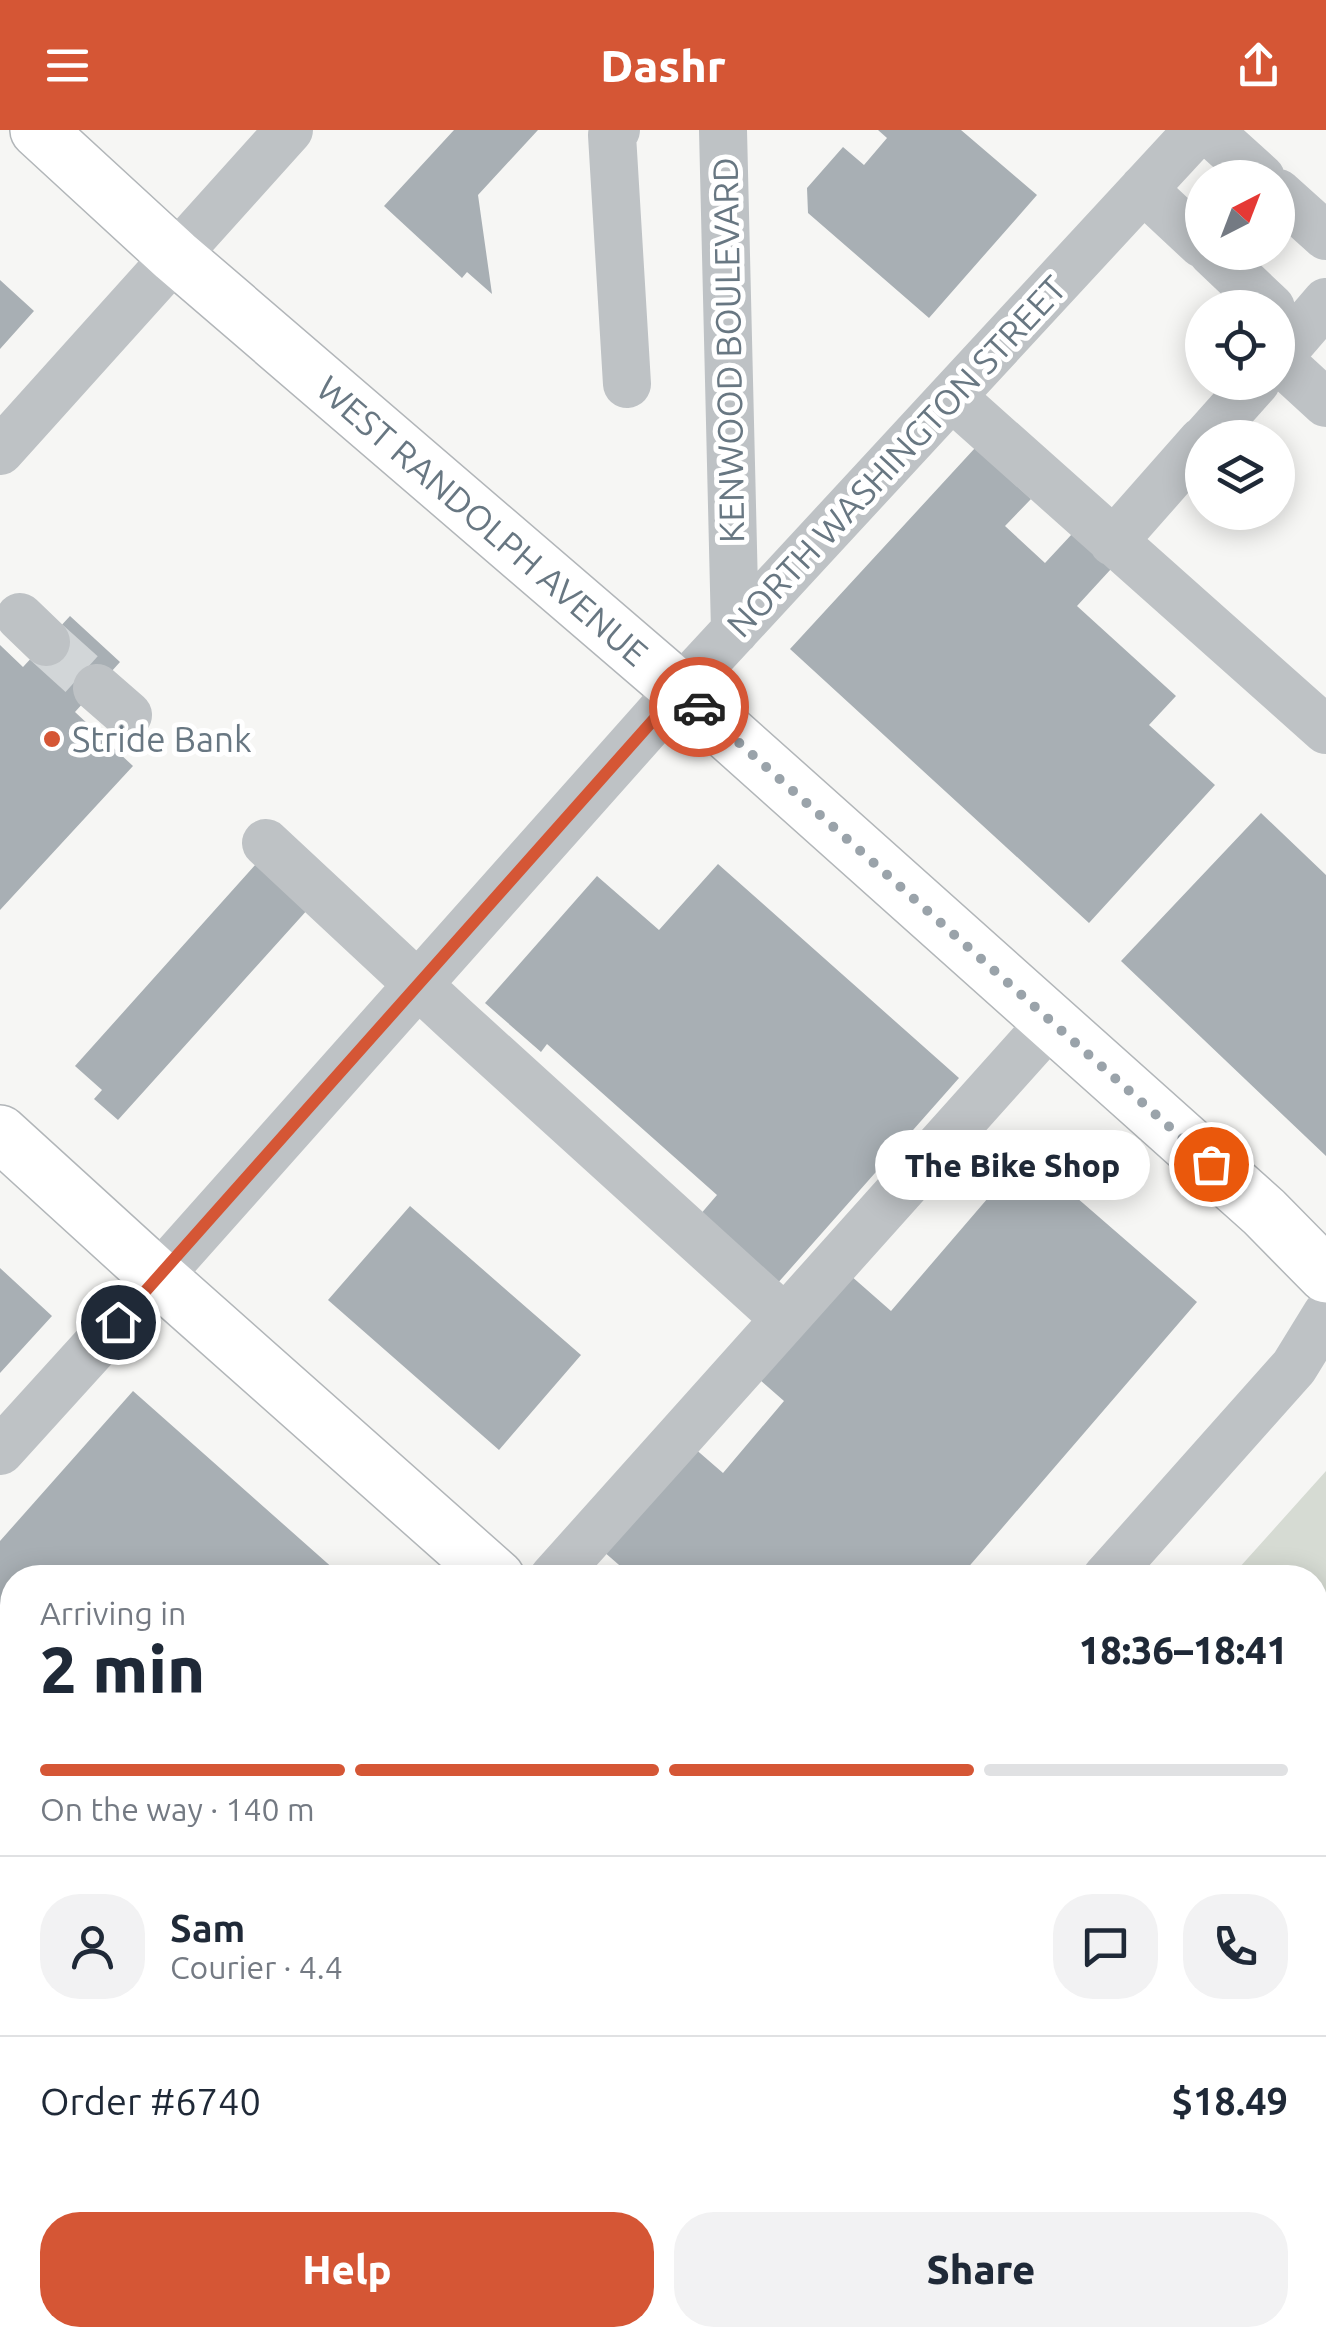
<!DOCTYPE html>
<html lang="en">
<head>
<meta charset="utf-8">
<style>
	body { margin:0; font-family:Ubuntu,sans-serif; background:#f2f2f3; color:#1f2937; height:100vh; display:flex; flex-direction:column; font-size:38px; white-space:nowrap }
	* { box-sizing:border-box; margin:0 }
	p { font-size:32px; color:#747a83 }
	.icon { flex:none; width:55px; height:55px; fill:none; stroke:currentColor; stroke-width:2; stroke-linecap:round; stroke-linejoin:round }
	.map { position:relative; flex:1; overflow:hidden }
	.drawer { position:absolute; left:0px; top:1435px; width:1328px; height:782px; display:flex; flex-direction:column; background:#fff; border-radius:40px 40px 0 0; box-shadow:0 5px 25px #0003 }
	.drawer>* { flex:none }
	.needle { width:65px; rotate:42deg }
	.fabs { position:absolute; left:1185px; top:30px; display:grid; gap:20px }
	.fabs a { display:grid; place-items:center; width:110px; height:110px; border-radius:50%; background:#fff; box-shadow:0 5px 25px #0003; font-size:50px }
	.pin { position:absolute; display:grid; place-items:center; width:85px; height:85px; color:#fff; margin:-42px; border:5px solid #fff; border-radius:50%; box-shadow:0 2px 10px #0007 }
	.courier { position:absolute; display:grid; place-items:center; width:100px; height:100px; margin:-50px; border:8px solid #d55635; border-radius:50%; background:#fff; color:#222; box-shadow:0 2px 12px #0007 }
	.bubble { position:absolute; height:70px; border-radius:35px; background:#fff; box-shadow:0 5px 25px #0003; font-size:32px; font-weight:800; line-height:70px; text-align:center }
	.summary em { font-style:normal; font-weight:800 }
	.summary div { display:flex; flex-direction:column-reverse }
	.summary { display:flex; align-items:center; justify-content:space-between; height:170px; padding:0 40px }
	h1 { font-size:65px; font-weight:800; line-height:75px }
	.bar { display:grid; grid-template-columns:repeat(4,1fr); gap:15px 10px; align-content:center; height:120px; padding:0 40px }
	.bar i { height:12px; border-radius:8px; background:#e0e1e3 }
	.bar .active { background:#d55635 }
	.bar p { grid-column:span 4 }
	.line { display:flex; align-items:center; gap:25px; padding:0 40px; border-top:2px solid #e0e1e3 }
	.line div { flex:1 }
	.round { display:grid; place-items:center; flex:none; width:105px; height:105px; border-radius:40px; background:#f2f2f3 }
	.button { display:flex; gap:20px; margin-top:auto; padding:20px 40px }
	.button a { flex:1; height:115px; border-radius:40px; background:#d55635; color:#fff; font-size:40px; font-weight:800; line-height:115px; text-align:center }
	.button a+a { background:#f2f2f3; color:#1f2937 }
	header { display:flex; justify-content:space-between; align-items:center; height:130px; padding:0 40px; background:#d55635; color:#fff; font-size:45px; font-weight:800 }
	.map>svg:first-child { display:block }
</style>
</head>
<body>
<header><svg class="icon" aria-label="menu" viewBox="0 0 24 24"><path d="M4 6h16M4 12h16M4 18h16"/></svg>Dashr<svg class="icon" aria-label="share" viewBox="0 0 24 24"><path d="M12 15V3M7 8l5-5 5 5M5 13v7h14v-7"/></svg></header>
<div class="map">
<svg width="1326" height="2217" viewBox="0 0 1326 2217">
	<rect width="100%" height="100%" fill="#f6f6f4"/>
	<path fill="#d6dbd3" d="M1326 1341V2085L1315 2075V1448H1230Z"/>
	<path fill="#a8afb4" d="M454 0H538L478 65 492 164 467 142 462 148 384 76Z
		M878 0H961L1037 65 929 188 808 83 807 58 843 17 864 35 887 8Z
		M0 150 34 181 0 219Z
		M975 318 1031 369 1005 396 1045 433 1072 404 1111 439 1077 476 1176 566 1149 595 1215 655 1089 793 790 519Z
		M70 486 120 532 75 582 133 636 0 780V515L23 537Z
		M1261 683 1326 745V1026L1121 831Z
		M257 733 309 778 118 990 94 969 102 960 75 936Z
		M718 734 959 948 776 1155 699 1086 717 1065 547 914 541 922 485 873 597 746 659 800Z
		M1001 1002 1197 1172 959 1448H634L603 1421 693 1317 723 1343 784 1271 759 1249 850 1145 891 1181 1012 1040 987 1018Z
		M410 1076 581 1225 499 1320 328 1170Z
		M0 1138 52 1186 0 1243Z
		M133 1261 344 1448H12V1520L0 1509V1411Z
		M0 1562 12 1573V1662L0 1651Z
		M1315 1750 1326 1760V1958L1315 1949Z
		M767 2205H1122L1135 2217H756Z"/>
	<g fill="none" stroke-linecap="round" stroke-linejoin="round">
		<path stroke="#d2d6d8" stroke-width="48" stroke-dasharray="48 24" stroke-linecap="butt" d="M46 512 97 558"/>
		<defs>
			<g id="major">
				<path id="s1" d="M38 0 175 126 680 560 1264 1082 1326 1145"/>
				<path d="M0 1003 158 1147 497 1448"/>
				<path d="M0 2072 12 2083"/>
				<path d="M1315 2194 1326 2204"/>
				<path d="M148 2205 161 2217"/>
			</g>
		</defs>
		<use href="#major" stroke="#b2b6b9" stroke-width="58"/>
		<path stroke="#b8bbbd" stroke-width="6" stroke-dasharray="5 5" stroke-linecap="butt" d="M1315 1695 1326 1705
			M1315 1989 1326 1999
			M1315 2063 1326 2051"/>
		<path stroke="#bec2c5" stroke-width="48" d="M616 0 612 5 627 254
			M723 0 735 501
			M1208 0 1261 48
			M1143 59 1202 114
			M1278 63 1326 106
			M1212 122 1271 178
			M1278 228 1326 172
			M1278 229 1326 273
			M952 267 1326 600
			M1206 308 1256 252
			M0 321 289 0
			M1113 412 1202 311
			M20 487 46 512
			M97 558 128 585
			M266 713 456 890 784 1188
			M0 1321 158 1147 680 560 1198 0
			M553 1448 1051 892
			M1106 1448 1294 1237 1326 1185
			M1315 1597 1326 1603
			M659 2205 672 2217
			M420 2217 432 2205"/>
		<use href="#major" stroke="#fff" stroke-width="55"/>
	</g>
	<g fill="none" stroke-linecap="round" stroke-linejoin="round">
		<path stroke="#9aa3aa" stroke-width="10" stroke-dasharray="0 18" d="M699 577 1211 1034"/>
		<path stroke="#d55635" stroke-width="12" d="M118 1192 680 560 699 577"/>
	</g>
	<circle fill="#d55635" stroke="#fff" stroke-width="4" cx="52" cy="609" r="10"/>
	<g text-anchor="middle" dominant-baseline="central" stroke-width="10" stroke-linejoin="round" paint-order="stroke">
		<g font-size="35" fill="#687782" stroke="#fff">
			<text transform="translate(728 220) rotate(-91)">KENWOOD BOULEVARD</text>
			<text transform="translate(896 326) rotate(-47)">NORTH WASHINGTON STREET</text>
			<text stroke="none"><textPath href="#s1" startOffset="592">WEST RANDOLPH AVENUE</textPath></text>
		</g>
		<g font-size="35" fill="#687782" stroke="#fff" text-anchor="start">
			<text x="72" y="609">Stride Bank</text>
		</g>
	</g>
</svg>
<div class="fabs">
<a><svg class="needle" viewBox="-14 -14 28 28"><path d="M0-13l5 13h-10z" fill="#e53935"/><path d="M0 13l5-13h-10z" fill="#747a83"/></svg></a>
<a><svg class="icon" aria-label="locate" viewBox="0 0 24 24"><circle cx="12" cy="12" r="6"/><path d="M12 2v4M12 18v4M2 12h4M18 12h4"/></svg></a>
<a><svg class="icon" aria-label="layers" viewBox="0 0 24 24"><path d="M12 4l9 5-9 5-9-5zM3 14l9 5 9-5"/></svg></a>
</div>
<div class="pin" style="left:1211px;top:1034px;background:#ea580c"><svg class="icon" aria-label="bag" viewBox="0 0 24 24"><path d="M5 8h14l-1 12H6zM9 8a3 3 0 0 1 6 0"/></svg></div>
<div class="pin" style="left:118px;top:1192px;background:#1f2937"><svg class="icon" aria-label="home" viewBox="0 0 24 24"><path d="M3 11l9-7 9 7M6 9v11h12V9"/></svg></div>
<div class="courier" style="left:699px;top:577px"><svg class="icon" aria-label="car" viewBox="0 0 24 24"><path d="M5 17H2v-5l4-1 3-4h7l3 4 3 1v5h-3M9 17h6M6 11h13"/><circle cx="7" cy="17" r="2"/><circle cx="17" cy="17" r="2"/></svg></div>
<div class="bubble" style="left:875px;top:1000px;width:275px">The Bike Shop</div>
<section class="drawer">
<div class="summary"><div><h1>2 min</h1><p>Arriving in</p></div><em>18:36–18:41</em></div>
<div class="bar"><i class="active"></i><i class="active"></i><i class="active"></i><i></i><p>On the way · 140 m</p></div>
<div class="line" style="height:180px"><a class="round"><svg class="icon" aria-label="person" viewBox="0 0 24 24"><circle cx="12" cy="8" r="4"/><path d="M4 21q1-7 8-7t8 7"/></svg></a><div><b>Sam</b><p>Courier · 4.4</p></div><a class="round"><svg class="icon" aria-label="chat" viewBox="0 0 24 24"><path d="M4 5h16v11H9l-5 4z"/></svg></a><a class="round"><svg class="icon" aria-label="phone" viewBox="0 0 24 24"><path d="M5 4h4l2 5-3 2q2 4 5 5l2-3 5 2v4C11 20 4 13 5 4z"/></svg></a></div>
<div class="line" style="height:130px"><div>Order #6740</div><b>$18.49</b></div>
<div class="button"><a>Help</a><a>Share</a></div>
</section>
</div>
</body>
</html>
